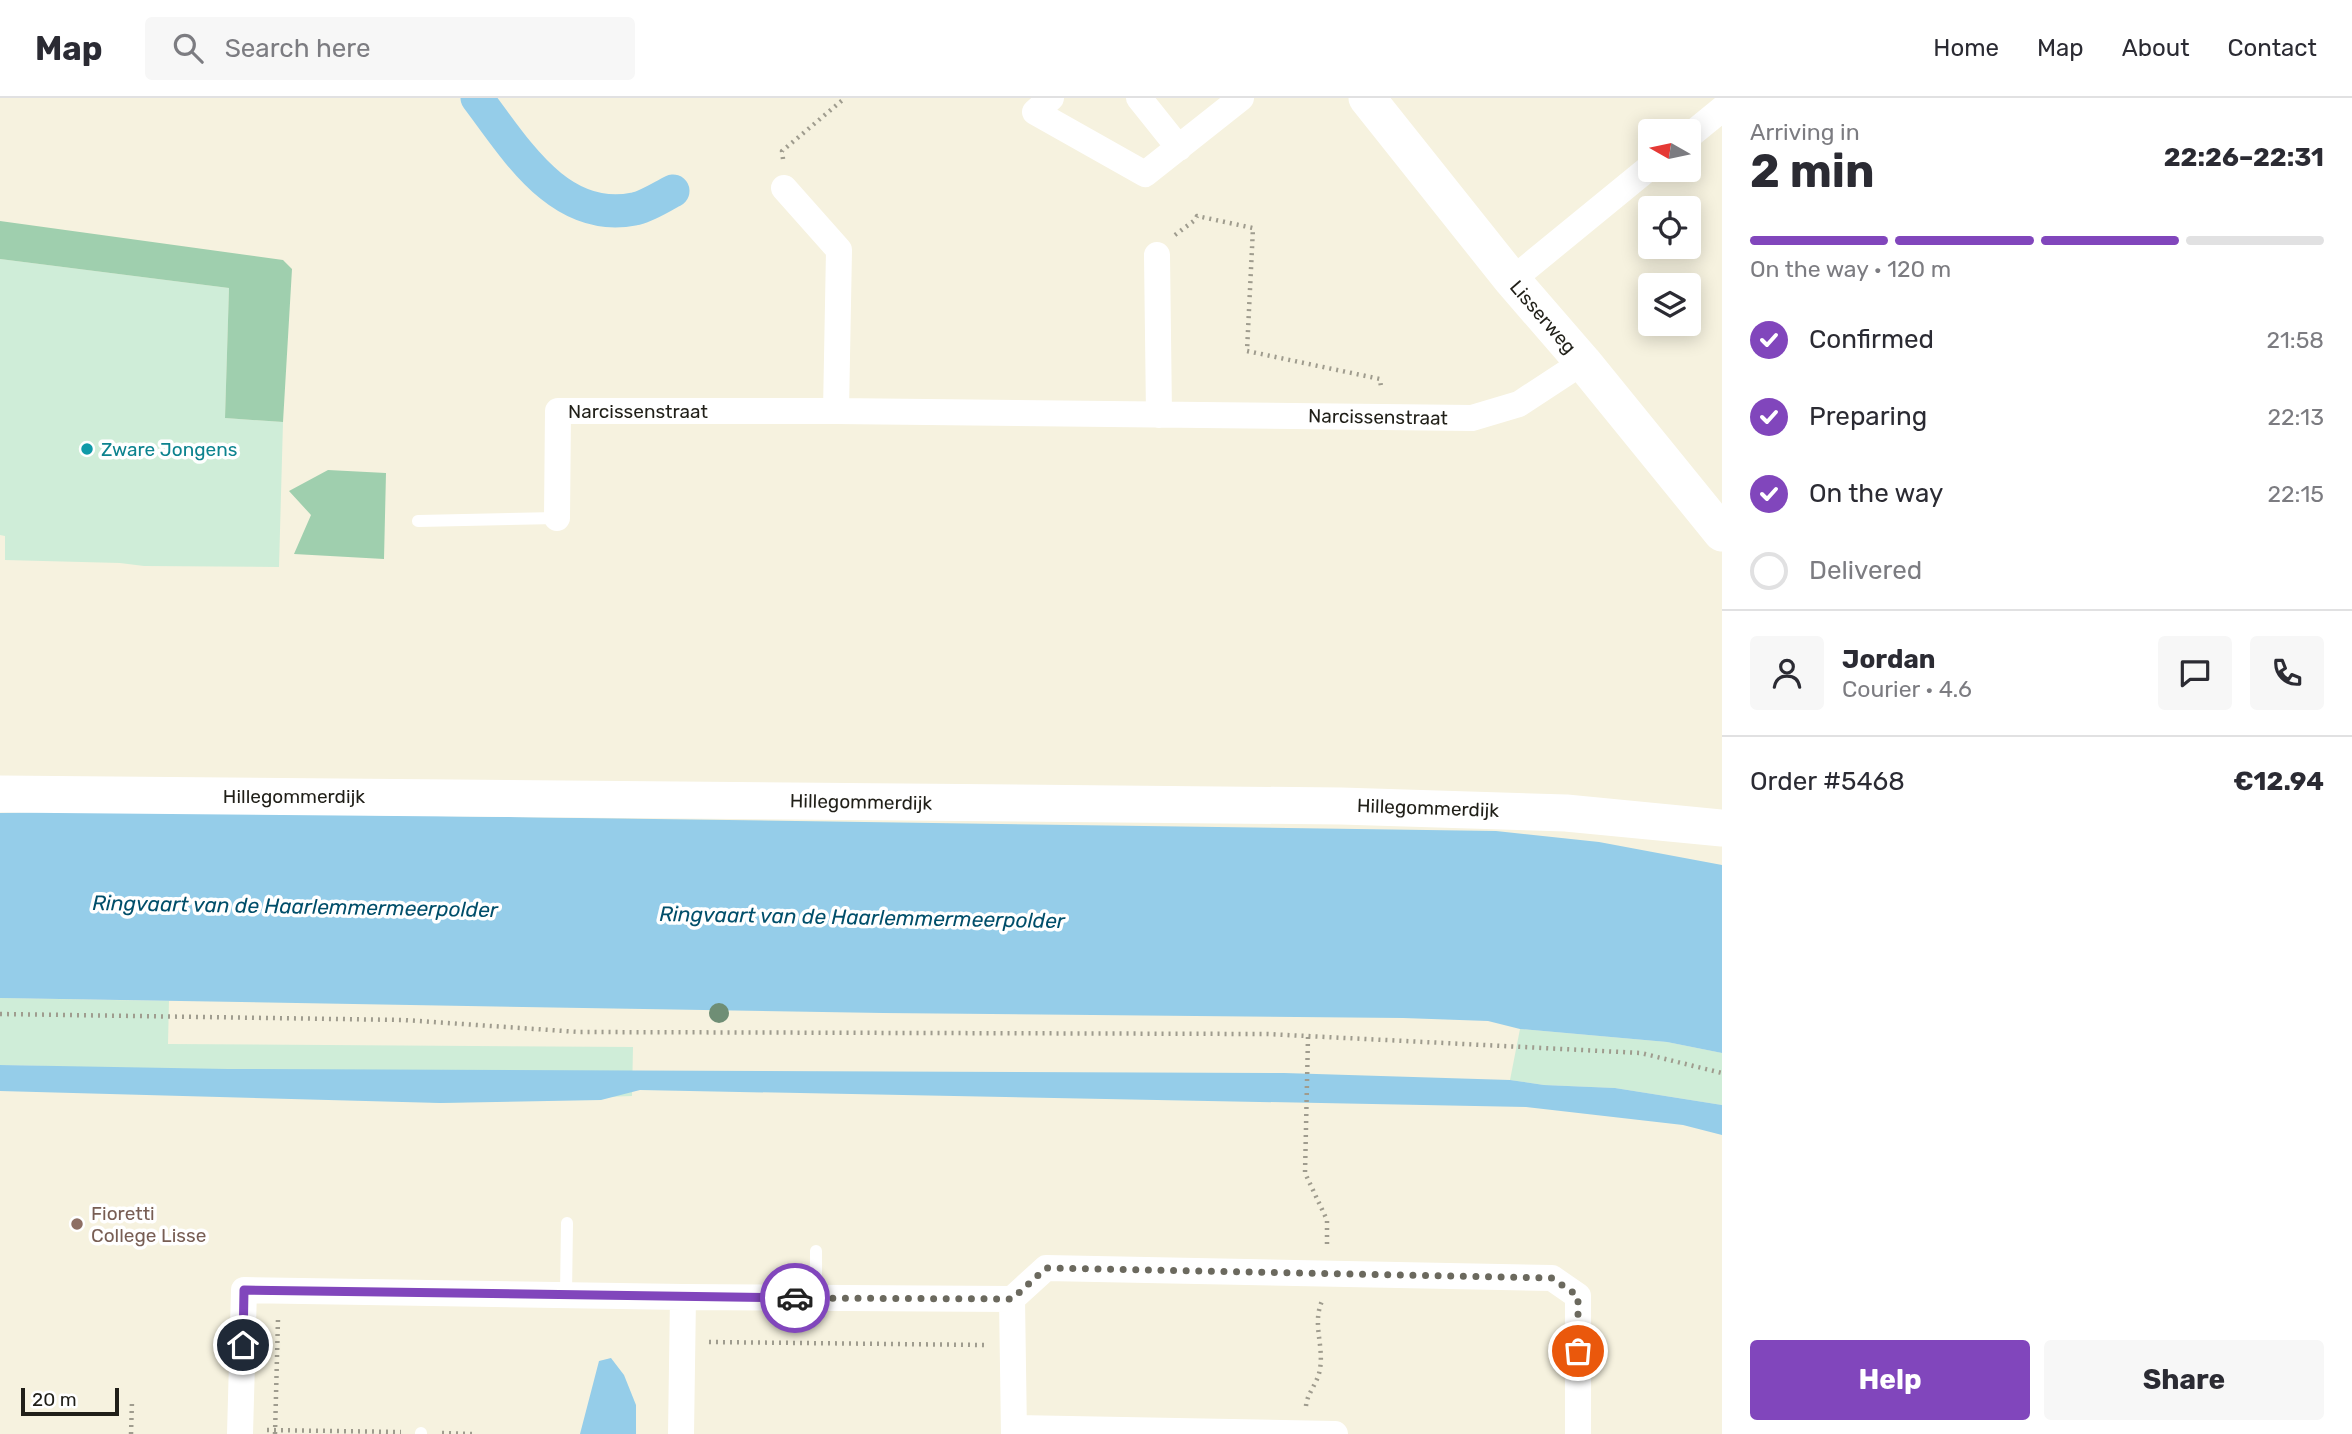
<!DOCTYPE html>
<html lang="en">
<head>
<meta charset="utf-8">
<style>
	body { margin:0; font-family:Rubik,sans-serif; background:#f7f7f7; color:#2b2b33; height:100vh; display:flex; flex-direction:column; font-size:26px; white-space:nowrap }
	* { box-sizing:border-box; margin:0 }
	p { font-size:23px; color:#7c7c81 }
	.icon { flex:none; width:38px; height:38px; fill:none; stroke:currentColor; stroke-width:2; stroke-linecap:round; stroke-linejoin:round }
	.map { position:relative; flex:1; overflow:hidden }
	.sheet { display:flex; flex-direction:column; background:#fff; width:630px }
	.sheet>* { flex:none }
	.needle { width:46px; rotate:279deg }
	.tools { position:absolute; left:1638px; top:21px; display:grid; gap:14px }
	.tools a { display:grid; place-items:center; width:63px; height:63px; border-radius:7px; background:#fff; box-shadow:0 4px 18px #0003; font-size:35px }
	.scale { position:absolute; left:21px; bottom:18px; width:98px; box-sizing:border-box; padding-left:7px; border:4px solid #201f18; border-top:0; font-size:19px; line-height:24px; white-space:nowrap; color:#201f18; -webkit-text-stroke:5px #fff; paint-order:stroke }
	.pin { position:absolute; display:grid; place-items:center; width:60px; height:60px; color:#fff; margin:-30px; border:4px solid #fff; border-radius:50%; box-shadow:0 2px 7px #0007 }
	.courier { position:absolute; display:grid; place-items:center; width:70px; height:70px; margin:-35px; border:5px solid #8146bc; border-radius:50%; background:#fff; color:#222; box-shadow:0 2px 9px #0007 }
	.headline em { font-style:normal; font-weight:700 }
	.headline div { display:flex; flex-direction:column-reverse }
	.headline { display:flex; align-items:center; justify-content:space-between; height:119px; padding:0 28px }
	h1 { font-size:46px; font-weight:700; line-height:52px }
	.bar { display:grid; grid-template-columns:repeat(4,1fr); gap:10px 7px; align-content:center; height:84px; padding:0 28px }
	.bar i { height:9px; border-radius:5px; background:#e1e1e2 }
	.bar .active { background:#8146bc }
	.bar p { grid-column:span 4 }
	.line { display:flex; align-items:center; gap:18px; padding:0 28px; border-top:2px solid #e1e1e2 }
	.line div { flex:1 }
	.round { display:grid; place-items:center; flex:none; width:74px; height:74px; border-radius:7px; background:#f7f7f7 }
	ol { padding:0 28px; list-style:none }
	li { display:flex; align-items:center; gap:21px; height:77px }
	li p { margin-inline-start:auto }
	li .icon { padding:7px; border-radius:50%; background:#8146bc; color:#fff; stroke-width:4 }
	li:last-child { color:#7c7c81 }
	li i { width:38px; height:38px; border:4px solid #e1e1e2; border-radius:50% }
	.button { display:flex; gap:14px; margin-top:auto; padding:14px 28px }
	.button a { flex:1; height:80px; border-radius:7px; background:#8146bc; color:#fff; font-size:28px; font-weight:700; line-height:80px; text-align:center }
	.button a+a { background:#f7f7f7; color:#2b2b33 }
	header { display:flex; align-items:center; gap:42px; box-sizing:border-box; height:98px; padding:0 35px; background:#fff; border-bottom:2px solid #e1e1e2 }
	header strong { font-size:33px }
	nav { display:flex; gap:38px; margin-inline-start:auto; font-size:24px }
	.search { width:490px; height:63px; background:#f7f7f7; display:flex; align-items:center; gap:18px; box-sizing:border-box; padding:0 24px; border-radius:7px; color:#7c7c81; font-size:26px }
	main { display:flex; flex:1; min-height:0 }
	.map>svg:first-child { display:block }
</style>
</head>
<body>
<header>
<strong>Map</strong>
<div class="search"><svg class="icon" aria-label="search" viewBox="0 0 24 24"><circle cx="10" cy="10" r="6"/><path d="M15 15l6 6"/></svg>Search here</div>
<nav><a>Home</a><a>Map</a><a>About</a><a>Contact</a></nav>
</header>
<main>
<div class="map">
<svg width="1722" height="1336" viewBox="0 0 1722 1336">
	<rect width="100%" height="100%" fill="#f6f2df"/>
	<path fill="#cfedd8" d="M0 161 229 190 225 320 283 324 279 469 144 468 120 465 5 462V438L0 437Z
		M0 900 169 903 168 946 633 949 632 998 440 1005 47 968 0 967Z
		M1520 931 1667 944 1722 955V1007L1615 990 1544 987 1510 982Z"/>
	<path fill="#9fcfae" d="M0 123 283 162 292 171 283 324 225 320 229 190 0 161Z
		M328 372 386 375 384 461 294 456 311 417 289 393Z"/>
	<path fill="#95cde9" d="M85 713 1496 733 1599 744 1722 767V955L1667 944 1520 931 1488 923 1403 920 883 915 0 900V715Z
		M0 967 228 971 1284 975 1510 982 1544 987 1615 990 1722 1007V1037L1683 1027 1526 1009 640 992 601 1002 440 1005 0 993Z
		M611 1260 624 1277 636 1307V1336H580L599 1263Z"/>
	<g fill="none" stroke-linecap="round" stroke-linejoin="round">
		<path stroke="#95cde9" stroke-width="33" d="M477 0C515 50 559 126 634 111 646 109 661 99 673 93"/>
		<path stroke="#9f9c8e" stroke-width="4.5" stroke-dasharray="2 5" stroke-linecap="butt" d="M783 61 782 53 845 0
			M1175 137 1195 122 1197 118 1253 130 1247 253 1380 281 1381 289
			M0 916 404 922 579 934 1267 936 1641 955 1722 975
			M1308 939 1305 1075 1327 1122V1146
			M709 1244 984 1247
			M1306 1308C1307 1295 1318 1285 1320 1271 1324 1247 1312 1226 1322 1203
			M267 1332 401 1334
			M442 1335 472 1336
			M131 1336 132 1303
			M275 1336 278 1221"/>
		<path stroke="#fff" stroke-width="12" d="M418 423 557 420
			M566 1196 567 1125
			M816 1200V1153
			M421 1336V1335"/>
		<path stroke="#fff" stroke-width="26" d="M1051 0 1035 14 1145 76 1241 0
			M1139 0 1179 50
			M1689 38 1722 11
			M784 90 839 152 836 313
			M1157 157 1159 317
			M1512 182 1650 69
			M557 420 558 313H836L1472 320 1519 306 1583 264
			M1012 1201 1046 1170 1552 1180 1578 1198V1336
			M1012 1201 1014 1336
			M1014 1330 1335 1336
			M240 1336 244 1192 683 1199 1012 1201
			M681 1336 683 1199"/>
		<path stroke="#fff" stroke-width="37" d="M1367 0 1512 182 1583 264 1722 435
			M0 696 1341 708 1566 715 1722 730"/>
	</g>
	<circle fill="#6f8e75" cx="719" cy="915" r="10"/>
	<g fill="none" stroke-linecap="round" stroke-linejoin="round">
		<path stroke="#6b695e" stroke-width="7" stroke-dasharray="0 12.6" d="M795 1200 1012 1201 1046 1170 1552 1180 1578 1198V1253"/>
		<path stroke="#8146bc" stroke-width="9" d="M243 1247 244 1192 795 1200"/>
	</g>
	<circle fill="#0f9aa8" stroke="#fff" stroke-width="2.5" cx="87" cy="351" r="7"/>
	<circle fill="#8d6e63" stroke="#fff" stroke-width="2.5" cx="77" cy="1126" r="7"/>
	<g text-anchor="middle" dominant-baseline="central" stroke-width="7" stroke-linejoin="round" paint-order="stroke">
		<g font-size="19" fill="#201f18" stroke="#fff">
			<text transform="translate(1543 219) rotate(49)">Lisserweg</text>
			<text x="638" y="313">Narcissenstraat</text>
			<text transform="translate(1378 319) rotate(1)">Narcissenstraat</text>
			<text x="294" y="698">Hillegommerdijk</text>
			<text transform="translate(861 704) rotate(1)">Hillegommerdijk</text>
			<text transform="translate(1428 710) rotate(2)">Hillegommerdijk</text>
		</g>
		<g font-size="19" fill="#0d838f" stroke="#fff" text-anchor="start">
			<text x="101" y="351">Zware Jongens</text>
		</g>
		<g font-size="19" fill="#785e54" stroke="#fff" text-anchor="start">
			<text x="91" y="1115">Fioretti<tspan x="91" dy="22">College Lisse</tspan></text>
		</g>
		<g font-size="21" font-style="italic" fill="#004e6a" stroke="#fff">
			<text transform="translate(295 808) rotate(1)">Ringvaart van de Haarlemmermeerpolder</text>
			<text transform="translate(862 819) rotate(1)">Ringvaart van de Haarlemmermeerpolder</text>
		</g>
	</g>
</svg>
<div class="tools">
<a><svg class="needle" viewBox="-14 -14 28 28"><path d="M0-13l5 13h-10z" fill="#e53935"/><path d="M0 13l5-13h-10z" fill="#7c7c81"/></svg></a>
<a><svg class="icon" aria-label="locate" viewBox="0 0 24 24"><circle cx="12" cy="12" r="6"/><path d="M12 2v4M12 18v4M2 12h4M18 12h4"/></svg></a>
<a><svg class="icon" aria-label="layers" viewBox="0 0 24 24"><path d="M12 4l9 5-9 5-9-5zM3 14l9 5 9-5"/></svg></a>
</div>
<div class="scale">20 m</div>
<div class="pin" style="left:1578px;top:1253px;background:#ea580c"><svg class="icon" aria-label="bag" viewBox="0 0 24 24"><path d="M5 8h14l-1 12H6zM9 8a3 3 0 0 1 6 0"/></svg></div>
<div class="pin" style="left:243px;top:1247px;background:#1f2937"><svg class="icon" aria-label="home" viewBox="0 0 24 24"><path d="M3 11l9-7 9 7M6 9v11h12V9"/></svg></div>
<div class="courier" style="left:795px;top:1200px"><svg class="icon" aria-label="car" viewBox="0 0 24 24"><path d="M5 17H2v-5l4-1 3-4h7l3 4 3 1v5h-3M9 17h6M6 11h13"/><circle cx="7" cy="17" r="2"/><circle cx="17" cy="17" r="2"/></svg></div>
</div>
<section class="sheet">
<div class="headline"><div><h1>2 min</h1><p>Arriving in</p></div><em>22:26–22:31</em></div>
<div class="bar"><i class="active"></i><i class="active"></i><i class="active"></i><i></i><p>On the way · 120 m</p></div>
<ol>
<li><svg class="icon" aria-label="check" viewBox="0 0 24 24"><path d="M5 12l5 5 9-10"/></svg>Confirmed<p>21:58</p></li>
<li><svg class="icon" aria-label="check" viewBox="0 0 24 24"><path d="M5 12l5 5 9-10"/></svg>Preparing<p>22:13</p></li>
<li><svg class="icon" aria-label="check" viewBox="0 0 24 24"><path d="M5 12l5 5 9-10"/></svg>On the way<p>22:15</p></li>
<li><i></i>Delivered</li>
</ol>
<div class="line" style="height:126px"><a class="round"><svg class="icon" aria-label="person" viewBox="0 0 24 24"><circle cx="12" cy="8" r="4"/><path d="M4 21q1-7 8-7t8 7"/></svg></a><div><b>Jordan</b><p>Courier · 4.6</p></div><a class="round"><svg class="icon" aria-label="chat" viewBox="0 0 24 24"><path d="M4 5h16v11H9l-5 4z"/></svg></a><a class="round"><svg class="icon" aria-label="phone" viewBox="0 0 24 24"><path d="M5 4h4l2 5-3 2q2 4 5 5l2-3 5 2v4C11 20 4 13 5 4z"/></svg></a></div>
<div class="line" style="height:91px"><div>Order #5468</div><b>€12.94</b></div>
<div class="button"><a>Help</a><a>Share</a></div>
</section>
</main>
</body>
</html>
